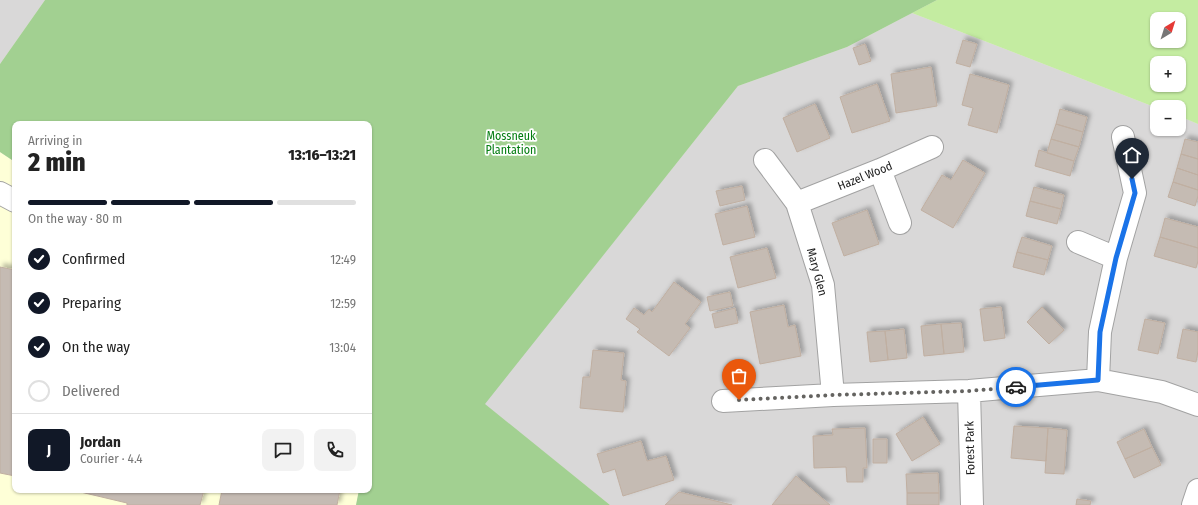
<!DOCTYPE html>
<html lang="en">
<head>
<meta charset="utf-8">
<style>
	body { margin:0; font-family:"Fira Sans Condensed",sans-serif; background:#f2f2f2; color:#222; height:100vh; display:flex; flex-direction:column; font-size:15px; white-space:nowrap }
	* { box-sizing:border-box; margin:0 }
	p { font-size:13px; color:#767676 }
	.icon { flex:none; width:22px; height:22px; fill:none; stroke:currentColor; stroke-width:2; stroke-linecap:round; stroke-linejoin:round }
	.map { position:relative; flex:1; overflow:hidden }
	.panel { position:absolute; left:12px; top:121px; width:360px; height:372px; display:flex; flex-direction:column; background:#fff; border-radius:8px; box-shadow:0 1px 3px #0004 }
	.panel>* { flex:none }
	.needle { width:26px; rotate:38deg }
	.fabs { position:absolute; left:1150px; top:12px; display:grid; gap:8px }
	.fabs a { display:grid; place-items:center; width:36px; height:36px; border-radius:8px; background:#fff; box-shadow:0 1px 3px #0004; font-size:20px }
	.pin { position:absolute; display:grid; place-items:center; width:34px; height:34px; color:#fff; margin:-41px -17px; border-radius:50% 50% 50% 0; rotate:-45deg; box-shadow:0 0 4px #0007 }
	.pin .icon { rotate:45deg }
	.courier { position:absolute; display:grid; place-items:center; width:40px; height:40px; margin:-20px; border:3px solid #1a73e8; border-radius:50%; background:#fff; color:#222; box-shadow:0 1px 5px #0007 }
	.summary em { font-style:normal; font-weight:800 }
	.summary div { display:flex; flex-direction:column-reverse }
	.summary { display:flex; align-items:center; justify-content:space-between; height:68px; padding:0 16px }
	h1 { font-size:26px; font-weight:800; line-height:30px }
	.bar { display:grid; grid-template-columns:repeat(4,1fr); gap:6px 4px; align-content:center; height:48px; padding:0 16px }
	.bar i { height:5px; border-radius:3px; background:#e0e0e0 }
	.bar .current { background:#111827 }
	.bar p { grid-column:span 4 }
	.line { display:flex; align-items:center; gap:10px; padding:0 16px; border-top:1px solid #e0e0e0 }
	.line div { flex:1 }
	.round { display:grid; place-items:center; flex:none; width:42px; height:42px; border-radius:8px; background:#f2f2f2 }
	ol { padding:0 16px; list-style:none }
	li { display:flex; align-items:center; gap:12px; height:44px }
	li p { margin-inline-start:auto }
	li .icon { padding:4px; border-radius:50%; background:#111827; color:#fff; stroke-width:4 }
	li:last-child { color:#767676 }
	li i { width:22px; height:22px; border:2px solid #e0e0e0; border-radius:50% }
	.map>svg:first-child { display:block }
</style>
</head>
<body>
<div class="map">
<svg width="1198" height="505" viewBox="0 0 1198 505">
	<defs>
		<filter id="shadow"><feDropShadow dx="3.5" dy="-3.5" stdDeviation="2" flood-color="#0004"/></filter>
	</defs>
	<rect width="100%" height="100%" fill="#ede9df"/>
	<path fill="#d9d8d8" d="M0 0H45L0 64Z
		M912 13 1157 108V129H1179V116L1198 124V505H610L484 404 738 86 847 47Z"/>
	<path fill="#feffd7" d="M0 152 15 162V490H359L356 505H0Z"/>
	<path fill="#c4eca1" fill-rule="evenodd" d="M937 0H1198V124L1179 116V107L1157 108 912 13ZM1157 19H1179V41H1157ZM1157 63H1179V85H1157Z"/>
	<path fill="#a2d091" d="M45 0H937L847 47 738 86 485 404 610 505H356L359 490H369V124H15V162L0 152V64Z"/>
	<path fill="#c5bbb3" stroke="#c0afa1" filter="url(#shadow)" d="M963 40 977 44 970 67 956 63Z
		M865 44 871 61 859 65 853 48Z
		M931 67 937 106 896 113 891 74Z
		M970 74 1009 85 997 133 968 125 973 108 962 105Z
		M877 84 890 121 852 133 840 97Z
		M815 104 830 138 797 152 783 118Z
		M1060 109 1087 117 1083 132 1056 124Z
		M1056 124 1083 132 1079 147 1051 139Z
		M1051 139 1079 147 1074 161 1047 153Z
		M1185 139 1198 142V159L1181 154Z
		M1039 150 1074 161 1070 176 1035 166Z
		M1181 154 1198 159V175L1177 168Z
		M963 160 985 173 953 228 921 210 942 175 951 180Z
		M1177 168 1198 175V190L1173 182Z
		M1173 182 1198 190V196L1195 206 1168 197Z
		M742 186 745 200 720 206 716 191Z
		M1034 187 1064 195 1061 209 1030 201Z
		M1030 201 1061 209 1057 224 1026 216Z
		M747 206 755 237 723 245 715 214Z
		M867 210 879 244 844 256 832 223Z
		M1165 218 1198 227V248L1160 237Z
		M1022 237 1052 246 1048 260 1017 252Z
		M1160 237 1198 248V261L1196 268 1154 256Z
		M767 248 776 278 738 288 730 257Z
		M1017 252 1048 260 1044 275 1013 267Z
		M0 267 15 270V476L0 473Z
		M674 282 701 302 685 324 690 328 669 356 637 332 640 329 626 319 634 308 644 315 649 309 652 312Z
		M730 292 733 306 710 311 707 297Z
		M784 305 788 327 795 325 801 356 760 364 750 312Z
		M1001 307 1005 338 984 341 980 309Z
		M1042 307 1064 330 1049 344 1027 322Z
		M735 308 738 323 715 328 712 314Z
		M1145 319 1165 323 1158 354 1138 350Z
		M961 323 964 352 944 354 941 324Z
		M941 324 944 354 924 356 921 326Z
		M904 329 907 358 888 360 885 331Z
		M1183 329 1198 332V351L1196 362 1177 358Z
		M885 331 888 360 870 362 867 332Z
		M593 350 624 353 621 380 626 381 623 412 580 408 583 377H590Z
		M923 417 940 444 912 461 896 434Z
		M1014 426 1048 428 1046 461 1011 458Z
		M865 428 867 468H863V482H847L846 467 814 468 813 436 833 435 832 429Z
		M1048 428 1067 430 1064 474 1045 473Z
		M1144 429 1152 447 1125 459 1117 442Z
		M873 439H887V463H873Z
		M641 441 647 461 666 456 674 480 623 496 615 469 603 473 597 454Z
		M1152 447 1161 465 1134 478 1125 459Z
		M938 473 939 493H907L906 474Z
		M796 476 830 505H772Z
		M72 490H204L200 505H127V503Z
		M222 490H340L337 505H219Z
		M679 492 732 505H665Z
		M907 493H939V505H907Z
		M1077 499 1091 501 1090 505H1076Z"/>
	<g fill="none" stroke-linecap="round" stroke-linejoin="round">
		<defs>
			<path id="minor" d="M765 160 797 203 823 285 833 395
				M880 170 900 223
				M0 193 15 201
				M797 203 880 170 932 147
				M1078 242 1116 258
				M1098 380 1100 332 1116 258 1135 193 1123 137
				M969 391 972 505
				M723 401 833 395 969 391 1098 380 1162 392 1198 405
				M1193 505 1198 490"/>
		</defs>
		<use href="#minor" stroke="#a2a2a2" stroke-width="24"/>
		<use href="#minor" stroke="#fff" stroke-width="22"/>
	</g>
	<g fill="none" stroke-linecap="round" stroke-linejoin="round">
		<path stroke="#646360" stroke-width="4" stroke-dasharray="0 7.2" d="M739 400 833 395 969 391 1016 387"/>
		<path stroke="#1a73e8" stroke-width="5" d="M1016 387 1098 380 1100 332 1116 258 1135 193 1132 179"/>
	</g>
	<g text-anchor="middle" dominant-baseline="central" stroke-width="3.5" stroke-linejoin="round" paint-order="stroke">
		<g font-size="12" fill="#047d11" stroke="#fff">
			<text x="511" y="136">Mossneuk<tspan x="511" dy="14">Plantation</tspan></text>
		</g>
		<g font-size="12" fill="#1b1b1b" stroke="#fff">
			<text transform="translate(865 176) rotate(-22)">Hazel Wood</text>
			<text transform="translate(817 272) rotate(75)">Mary Glen</text>
			<text transform="translate(970 448) rotate(-91)">Forest Park</text>
		</g>
	</g>
</svg>
<div class="fabs">
<a><svg class="needle" viewBox="-14 -14 28 28"><path d="M0-13l5 13h-10z" fill="#e53935"/><path d="M0 13l5-13h-10z" fill="#767676"/></svg></a>
<a>+</a>
<a>−</a>
</div>
<div class="pin" style="left:739px;top:400px;background:#ea580c"><svg class="icon" aria-label="bag" viewBox="0 0 24 24"><path d="M5 8h14l-1 12H6zM9 8a3 3 0 0 1 6 0"/></svg></div>
<div class="pin" style="left:1132px;top:179px;background:#1f2937"><svg class="icon" aria-label="home" viewBox="0 0 24 24"><path d="M3 11l9-7 9 7M6 9v11h12V9"/></svg></div>
<div class="courier" style="left:1016px;top:387px"><svg class="icon" aria-label="car" viewBox="0 0 24 24"><path d="M5 17H2v-5l4-1 3-4h7l3 4 3 1v5h-3M9 17h6M6 11h13"/><circle cx="7" cy="17" r="2"/><circle cx="17" cy="17" r="2"/></svg></div>
<section class="panel">
<div class="summary"><div><h1>2 min</h1><p>Arriving in</p></div><em>13:16–13:21</em></div>
<div class="bar"><i class="current"></i><i class="current"></i><i class="current"></i><i></i><p>On the way · 80 m</p></div>
<ol>
<li><svg class="icon" aria-label="check" viewBox="0 0 24 24"><path d="M5 12l5 5 9-10"/></svg>Confirmed<p>12:49</p></li>
<li><svg class="icon" aria-label="check" viewBox="0 0 24 24"><path d="M5 12l5 5 9-10"/></svg>Preparing<p>12:59</p></li>
<li><svg class="icon" aria-label="check" viewBox="0 0 24 24"><path d="M5 12l5 5 9-10"/></svg>On the way<p>13:04</p></li>
<li><i></i>Delivered</li>
</ol>
<div class="line" style="height:72px"><b class="round" style="background:#111827;color:#fff">J</b><div><b>Jordan</b><p>Courier · 4.4</p></div><a class="round"><svg class="icon" aria-label="chat" viewBox="0 0 24 24"><path d="M4 5h16v11H9l-5 4z"/></svg></a><a class="round"><svg class="icon" aria-label="phone" viewBox="0 0 24 24"><path d="M5 4h4l2 5-3 2q2 4 5 5l2-3 5 2v4C11 20 4 13 5 4z"/></svg></a></div>
</section>
</div>
</body>
</html>
